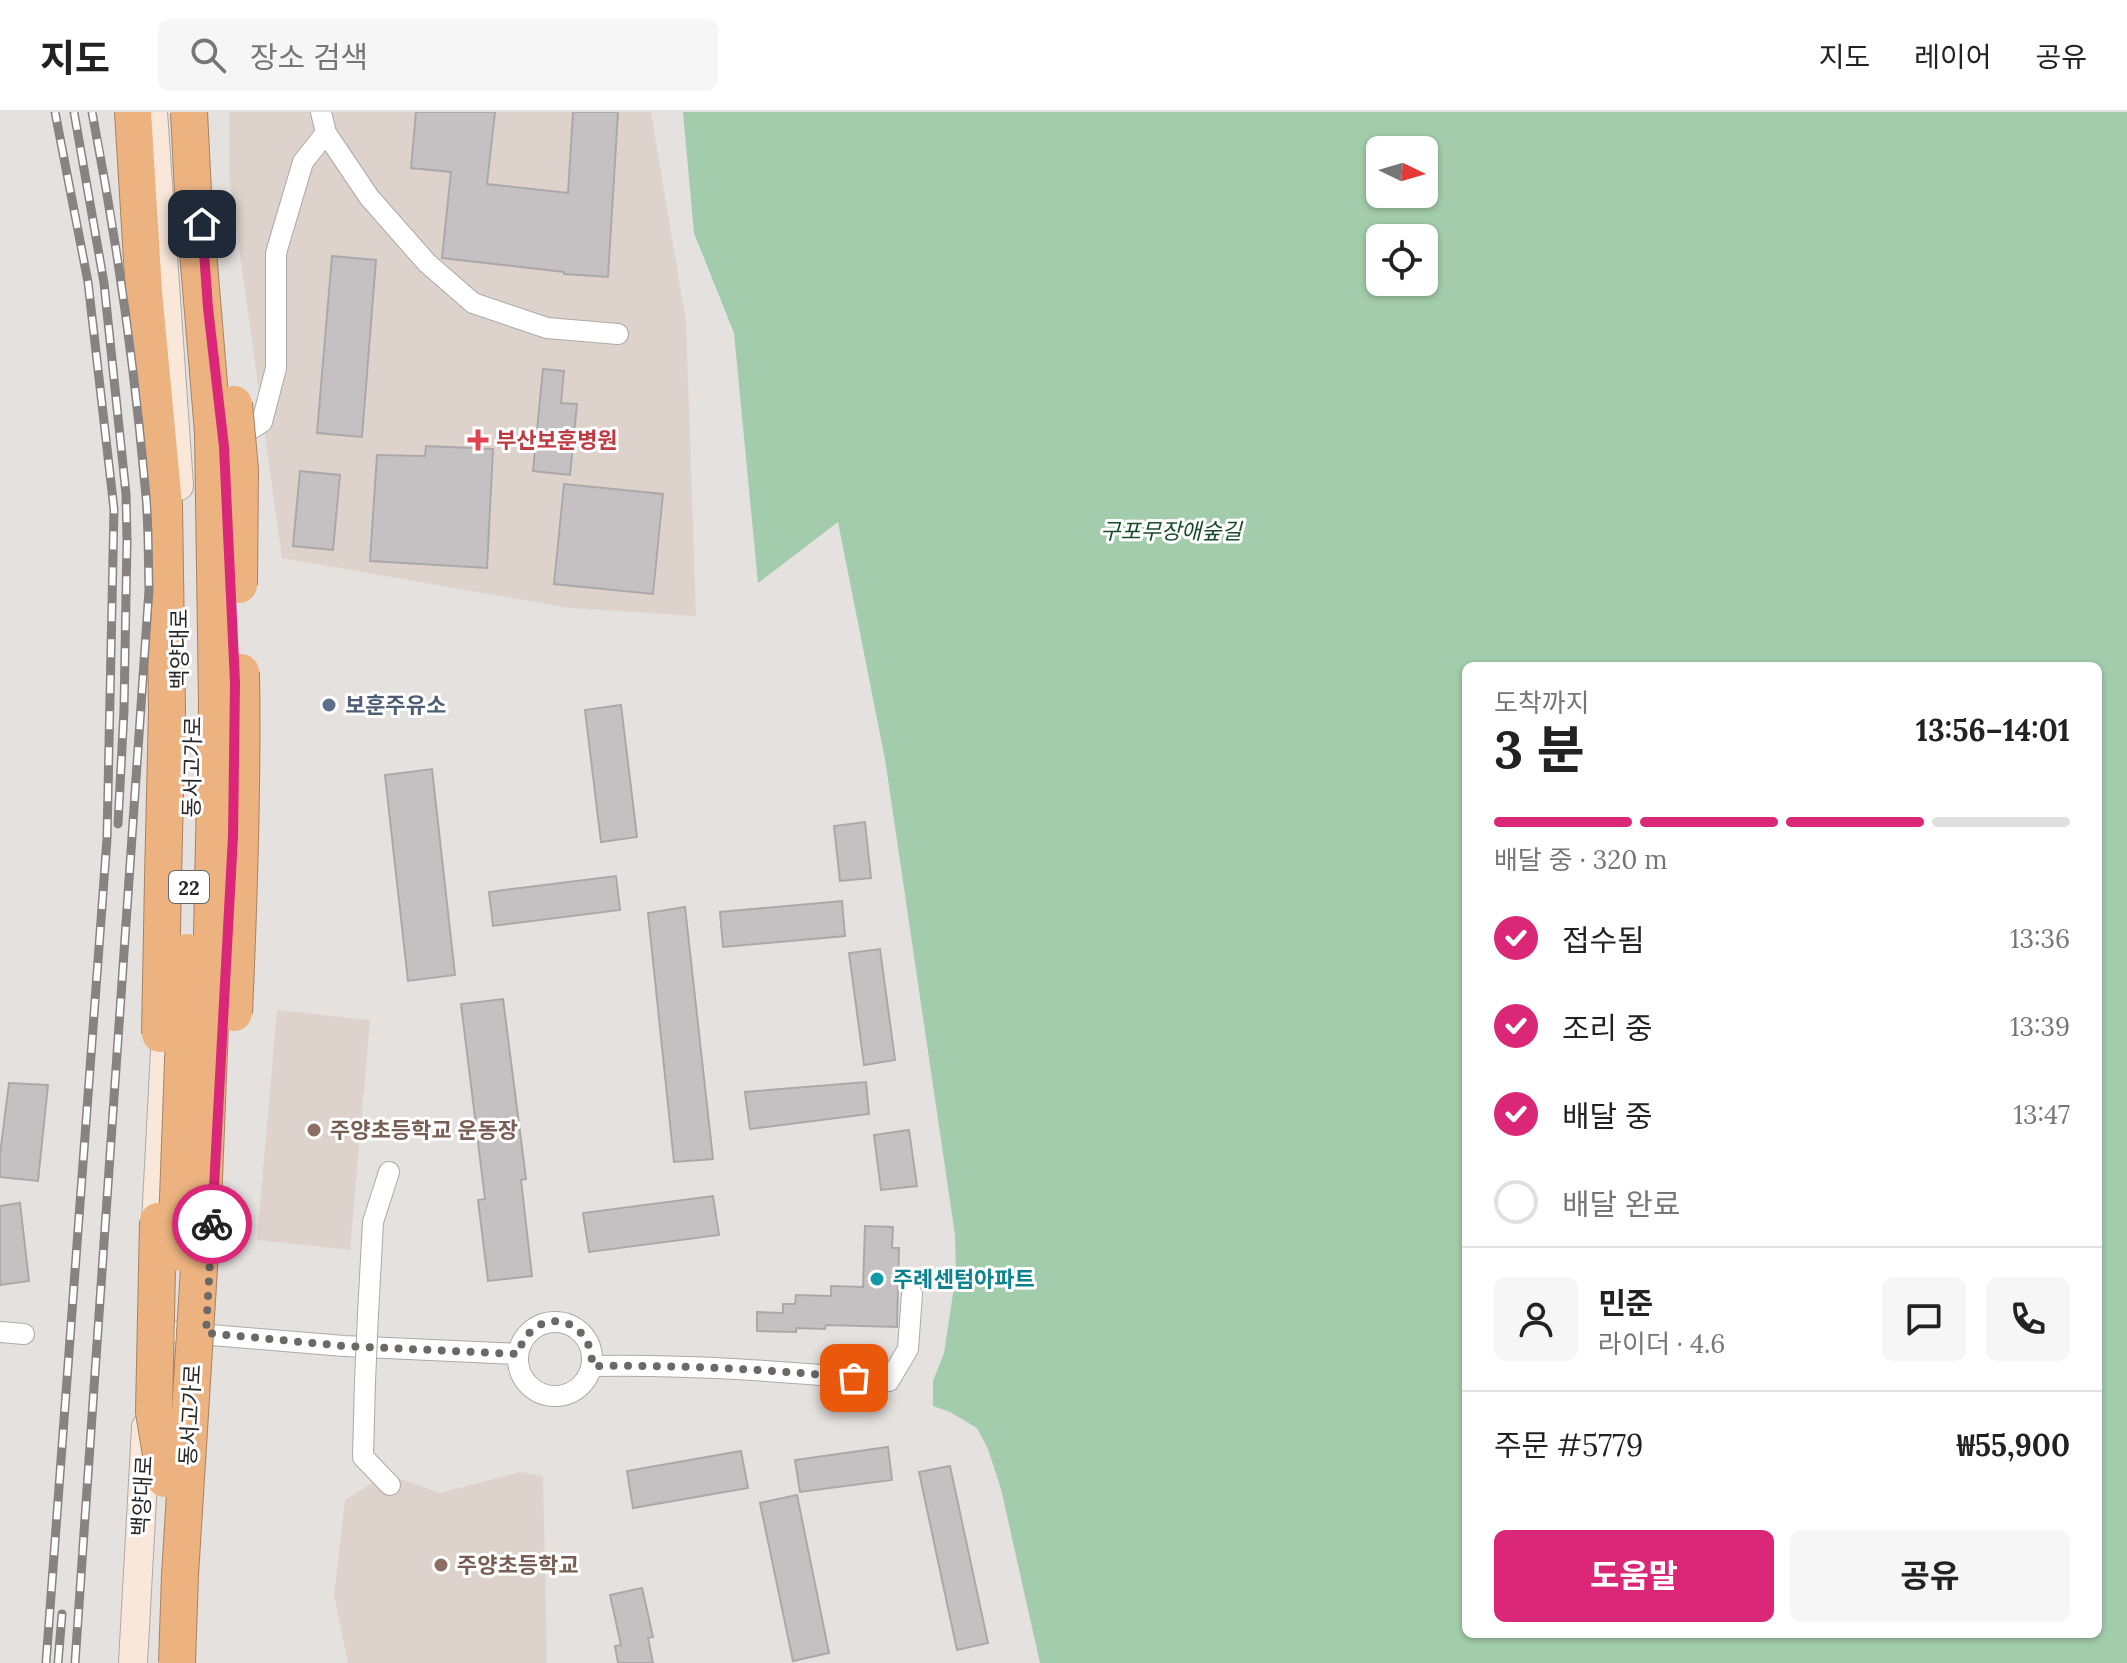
<!DOCTYPE html>
<html lang="ko">
<head>
<meta charset="utf-8">
<style>
	body { margin:0; font-family:Lora,"Noto Sans KR",serif; background:#f6f6f6; color:#222; height:100vh; display:flex; flex-direction:column; font-size:30px; white-space:nowrap }
	* { box-sizing:border-box; margin:0 }
	p { font-size:26px; color:#767676 }
	.icon { flex:none; width:44px; height:44px; fill:none; stroke:currentColor; stroke-width:2; stroke-linecap:round; stroke-linejoin:round }
	.map { position:relative; flex:1; overflow:hidden }
	.side { position:absolute; left:1462px; top:550px; width:640px; height:976px; display:flex; flex-direction:column; background:#fff; border-radius:12px; box-shadow:0 2px 6px #0004 }
	.side>* { flex:none }
	.needle { width:52px; rotate:95deg }
	.controls { position:absolute; left:1366px; top:24px; display:grid; gap:16px }
	.controls a { display:grid; place-items:center; width:72px; height:72px; border-radius:12px; background:#fff; box-shadow:0 2px 6px #0004; font-size:40px }
	.pin { position:absolute; display:grid; place-items:center; width:68px; height:68px; color:#fff; margin:-34px; border-radius:16px; box-shadow:0 4px 12px #0006 }
	.courier { position:absolute; display:grid; place-items:center; width:80px; height:80px; margin:-40px; border:6px solid #db2777; border-radius:50%; background:#fff; color:#222; box-shadow:0 2px 10px #0007 }
	.headline em { font-style:normal; font-weight:700 }
	.headline div { display:flex; flex-direction:column-reverse }
	.headline { display:flex; align-items:center; justify-content:space-between; height:136px; padding:0 32px }
	h1 { font-size:52px; font-weight:700; line-height:60px }
	.bar { display:grid; grid-template-columns:repeat(4,1fr); gap:12px 8px; align-content:center; height:96px; padding:0 32px }
	.bar i { height:10px; border-radius:6px; background:#e0e0e0 }
	.bar .on { background:#db2777 }
	.bar p { grid-column:span 4 }
	.line { display:flex; align-items:center; gap:20px; padding:0 32px; border-top:2px solid #e0e0e0 }
	.line div { flex:1 }
	.round { display:grid; place-items:center; flex:none; width:84px; height:84px; border-radius:12px; background:#f6f6f6 }
	ol { padding:0 32px; list-style:none }
	li { display:flex; align-items:center; gap:24px; height:88px }
	li p { margin-inline-start:auto }
	li .icon { padding:8px; border-radius:50%; background:#db2777; color:#fff; stroke-width:4 }
	li:last-child { color:#767676 }
	li i { width:44px; height:44px; border:4px solid #e0e0e0; border-radius:50% }
	.action { display:flex; gap:16px; margin-top:auto; padding:16px 32px }
	.action a { flex:1; height:92px; border-radius:12px; background:#db2777; color:#fff; font-size:32px; font-weight:700; line-height:92px; text-align:center }
	.action a+a { background:#f6f6f6; color:#222 }
	header { display:flex; align-items:center; gap:48px; box-sizing:border-box; height:112px; padding:0 40px; background:#fff; border-bottom:2px solid #e0e0e0 }
	header strong { font-size:38px }
	nav { display:flex; gap:44px; margin-inline-start:auto; font-size:28px }
	.search { width:560px; height:72px; background:#f6f6f6; display:flex; align-items:center; gap:20px; box-sizing:border-box; padding:0 28px; border-radius:12px; color:#767676; font-size:30px }
	.map>svg:first-child { display:block }
</style>
</head>
<body>
<header>
<strong>지도</strong>
<div class="search"><svg class="icon" aria-label="search" viewBox="0 0 24 24"><circle cx="10" cy="10" r="6"/><path d="M15 15l6 6"/></svg>장소 검색</div>
<nav><a>지도</a><a>레이어</a><a>공유</a></nav>
</header>
<div class="map">
<svg width="2127" height="1551" viewBox="0 0 2127 1551">
	<rect width="100%" height="100%" fill="#e5e1df"/>
	<path fill="#ded3cc" d="M229 0H651L686 210 696 504 569 496 282 446 229 64Z
		M277 898 370 908 350 1138 257 1128Z
		M521 1360 543 1364 547 1551H348L334 1483 345 1388 387 1362 440 1381Z"/>
	<path fill="#a2ccab" fill-rule="evenodd" d="M683 0H2127V1551H1040L1001 1377 988 1337 977 1316 950 1300 933 1294V1269L944 1241 956 1162 955 1123 885 647 838 410 758 471 734 221 694 121ZM1380 38H1424V82H1380ZM1380 126H1424V170H1380ZM1466 554H2098V1522H1466Z"/>
	<path fill="#c5c1c3" stroke="#aca8aa" stroke-width="2" d="M416 0H495L487 72 568 81 573 0H618L608 165 564 162V160L442 146 451 60 411 56Z
		M332 144 376 148 362 325 317 321Z
		M543 257 564 259 561 291 577 292 570 363 533 359Z
		M426 334 493 337 487 456 370 449 377 343 425 344Z
		M300 359 340 363 333 438 293 434Z
		M564 372 663 382 653 482 554 472Z
		M621 593 637 725 601 730 585 598Z
		M432 657 455 863 408 869 385 663Z
		M865 710 871 766 840 769 834 714Z
		M616 764 620 798 493 814 489 780Z
		M842 789 845 824 723 835 720 800Z
		M685 795 713 1047 674 1050 648 801Z
		M880 837 895 948 864 953 849 841Z
		M503 887 526 1067 521 1068 532 1164 488 1169 478 1088 485 1087 461 892Z
		M866 970 869 1002 750 1017 745 980Z
		M9 971 48 973 38 1069 0 1065V1042Z
		M909 1018 917 1074 881 1078 874 1023Z
		M713 1084 719 1123 589 1140 583 1101Z
		M20 1091 29 1169 0 1173V1094Z
		M865 1114 893 1115 892 1136H899L897 1215 826 1213 825 1217 796 1216V1220L757 1219V1200L783 1201V1192H795L796 1183 831 1184V1174L863 1175Z
		M888 1335 892 1368 800 1380 795 1348Z
		M741 1339 748 1376 633 1396 627 1359Z
		M950 1354 988 1531 957 1538 919 1360Z
		M797 1383 829 1541 793 1549 760 1391Z
		M642 1476 653 1525 648 1526 653 1551H618L615 1534 621 1533 610 1483Z"/>
	<g fill="none" stroke-linecap="round" stroke-linejoin="round">
		<defs>
			<path id="street" d="M321 0 326 21 369 85 427 151 473 191 547 216 618 222
				M231 330 262 310 276 256V141L303 50 326 21
				M368 1202 373 1110 389 1060
				M518 1247a37 37 0 1 1 74 0a37 37 0 1 1-74 0Z
				M151 1218 344 1234 518 1242
				M0 1220 24 1222
				M592 1254C691 1252 791 1260 889 1269L908 1237 912 1182
				M365 1269 363 1345 390 1373"/>
			<path id="secondary" d="M153 0 179 374
				M155 1130 167 900
				M133 1551 146 1315"/>
			<path id="highway" d="M133 0 144 180 164 392 167 598 163 767"/>
		</defs>
		<use href="#street" stroke="#aca9a7" stroke-width="22"/>
		<use href="#secondary" stroke="#aca9a7" stroke-width="30"/>
		<use href="#highway" stroke="#a88261" stroke-width="38"/>
		<use href="#street" stroke="#fff" stroke-width="20"/>
		<use href="#secondary" stroke="#f9e8d9" stroke-width="28"/>
		<use href="#highway" stroke="#ecb380" stroke-width="36"/>
		<defs>
			<path id="rail" d="M74 0 104 171 126 382 127 428 124 598 118 712
				M46 1551 107 727 114 397 88 170 55 0
				M58 1551 62 1502
				M75 1551 149 478C148 444 149 409 145 374 134 249 116 124 92 0"/>
		</defs>
		<use href="#rail" stroke="#868382" stroke-width="9"/>
		<use href="#rail" stroke="#fff" stroke-width="6" stroke-dasharray="18" stroke-linecap="butt"/>
		<defs>
			<path id="street-bridge" d="M365 1269 368 1202"/>
			<path id="highway-bridge" d="M234 292 240 357 239 473
				M234 901C239 787 243 674 241 560
				M160 922 163 767
				M158 1109 154 1300 165 1367
				M176 1141 187 840
				M177 1551 180 1463 203 1092 210 914 217 592 213 320 193 80 189 0"/>
		</defs>
		<use href="#street-bridge" stroke="#aca9a7" stroke-width="22" stroke-linecap="butt"/>
		<use href="#highway-bridge" stroke="#a88261" stroke-width="38" stroke-linecap="butt"/>
		<use href="#street-bridge" stroke="#fff" stroke-width="20"/>
		<use href="#highway-bridge" stroke="#ecb380" stroke-width="36"/>
	</g>
	<g fill="none" stroke-linecap="round" stroke-linejoin="round">
		<path stroke="#6b6867" stroke-width="8" stroke-dasharray="0 14.4" d="M212 1112 206 1221 344 1234 518 1242C532 1192 593 1202 592 1254 679 1253 767 1257 854 1266"/>
		<path stroke="#db2777" stroke-width="10" d="M202 112 208 196 224 335 235 571 233 724 212 1112"/>
	</g>
	<path fill="#e0444e" stroke="#fff" stroke-width="3" d="M474 316h8v8h8v8h-8v8h-8v-8h-8v-8h8z"/>
	<circle fill="#5c6f8a" stroke="#fff" stroke-width="3" cx="329" cy="593" r="8"/>
	<g fill="#8d6e63" stroke="#fff" stroke-width="3">
		<circle cx="314" cy="1018" r="8"/>
		<circle cx="441" cy="1453" r="8"/>
	</g>
	<circle fill="#0f9aa8" stroke="#fff" stroke-width="3" cx="877" cy="1167" r="8"/>
	<g text-anchor="middle" dominant-baseline="central" stroke-width="6" stroke-linejoin="round" paint-order="stroke">
		<rect fill="#fff" stroke="#696868" stroke-width="2" x="169" y="759" width="40" height="32" rx="6"/>
		<g font-size="20" font-weight="bold" fill="#292727">
			<text x="189" y="775">22</text>
		</g>
		<g font-size="22" font-weight="bold" fill="#be3a42" stroke="#fff" text-anchor="start">
			<text x="496" y="328">부산보훈병원</text>
		</g>
		<g font-size="22" font-style="italic" fill="#174a27" stroke="#fff">
			<text x="1171" y="419">구포무장애숲길</text>
		</g>
		<g font-size="22" fill="#292727" stroke="#fff">
			<text transform="translate(179 537) rotate(-90)">백양대로</text>
			<text transform="translate(192 655) rotate(-89)">동서고가로</text>
			<text transform="translate(190 1303) rotate(-87)">동서고가로</text>
			<text transform="translate(142 1384) rotate(-87)">백양대로</text>
		</g>
		<g font-size="22" font-weight="bold" fill="#4e5e75" stroke="#fff" text-anchor="start">
			<text x="345" y="593">보훈주유소</text>
		</g>
		<g font-size="22" font-weight="bold" fill="#785e54" stroke="#fff" text-anchor="start">
			<text x="330" y="1018">주양초등학교 운동장</text>
			<text x="457" y="1453">주양초등학교</text>
		</g>
		<g font-size="22" font-weight="bold" fill="#0d838f" stroke="#fff" text-anchor="start">
			<text x="893" y="1167">주례센텀아파트</text>
		</g>
	</g>
</svg>
<div class="controls">
<a><svg class="needle" viewBox="-14 -14 28 28"><path d="M0-13l5 13h-10z" fill="#e53935"/><path d="M0 13l5-13h-10z" fill="#767676"/></svg></a>
<a><svg class="icon" aria-label="locate" viewBox="0 0 24 24"><circle cx="12" cy="12" r="6"/><path d="M12 2v4M12 18v4M2 12h4M18 12h4"/></svg></a>
</div>
<div class="pin" style="left:854px;top:1266px;background:#ea580c"><svg class="icon" aria-label="bag" viewBox="0 0 24 24"><path d="M5 8h14l-1 12H6zM9 8a3 3 0 0 1 6 0"/></svg></div>
<div class="pin" style="left:202px;top:112px;background:#1f2937"><svg class="icon" aria-label="home" viewBox="0 0 24 24"><path d="M3 11l9-7 9 7M6 9v11h12V9"/></svg></div>
<div class="courier" style="left:212px;top:1112px"><svg class="icon" aria-label="bike" viewBox="0 0 24 24"><circle cx="6" cy="16" r="4"/><circle cx="18" cy="16" r="4"/><path d="M6 16l4-8h5l3 8M10 8l3 8H6M13 5h3"/></svg></div>
<section class="side">
<div class="headline"><div><h1>3 분</h1><p>도착까지</p></div><em>13:56–14:01</em></div>
<div class="bar"><i class="on"></i><i class="on"></i><i class="on"></i><i></i><p>배달 중 · 320 m</p></div>
<ol>
<li><svg class="icon" aria-label="check" viewBox="0 0 24 24"><path d="M5 12l5 5 9-10"/></svg>접수됨<p>13:36</p></li>
<li><svg class="icon" aria-label="check" viewBox="0 0 24 24"><path d="M5 12l5 5 9-10"/></svg>조리 중<p>13:39</p></li>
<li><svg class="icon" aria-label="check" viewBox="0 0 24 24"><path d="M5 12l5 5 9-10"/></svg>배달 중<p>13:47</p></li>
<li><i></i>배달 완료</li>
</ol>
<div class="line" style="height:144px"><a class="round"><svg class="icon" aria-label="person" viewBox="0 0 24 24"><circle cx="12" cy="8" r="4"/><path d="M4 21q1-7 8-7t8 7"/></svg></a><div><b>민준</b><p>라이더 · 4.6</p></div><a class="round"><svg class="icon" aria-label="chat" viewBox="0 0 24 24"><path d="M4 5h16v11H9l-5 4z"/></svg></a><a class="round"><svg class="icon" aria-label="phone" viewBox="0 0 24 24"><path d="M5 4h4l2 5-3 2q2 4 5 5l2-3 5 2v4C11 20 4 13 5 4z"/></svg></a></div>
<div class="line" style="height:104px"><div>주문 #5779</div><b>₩55,900</b></div>
<div class="action"><a>도움말</a><a>공유</a></div>
</section>
</div>
</body>
</html>
